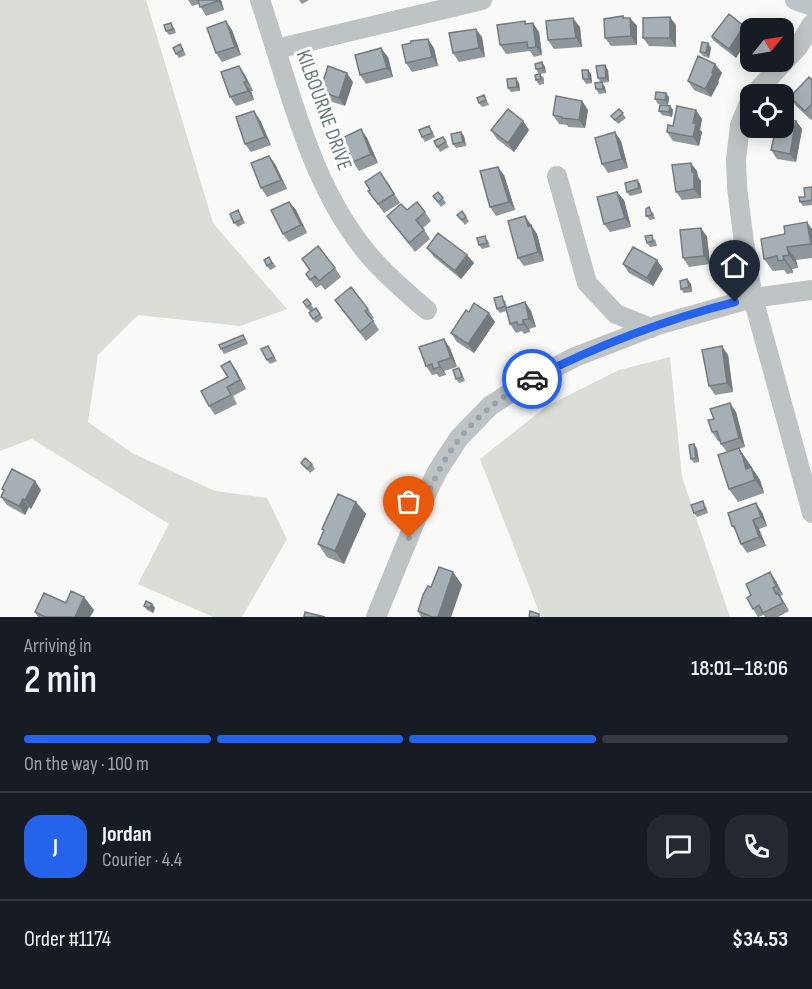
<!DOCTYPE html>
<html lang="en">
<head>
<meta charset="utf-8">
<style>
	body { margin:0; font-family:"Sofia Sans Condensed",sans-serif; background:#242831; color:#f1f3f6; height:100vh; display:flex; flex-direction:column; font-size:22px; white-space:nowrap }
	* { box-sizing:border-box; margin:0 }
	p { font-size:20px; color:#9ea1a6 }
	.icon { flex:none; width:33px; height:33px; fill:none; stroke:currentColor; stroke-width:2; stroke-linecap:round; stroke-linejoin:round }
	.map { position:relative; height:617px; overflow:hidden }
	.details { display:flex; flex-direction:column; background:#171b24; flex:1 }
	.details>* { flex:none }
	.needle { width:39px; rotate:60deg }
	.controls { position:absolute; left:740px; top:18px; display:grid; gap:12px }
	.controls a { display:grid; place-items:center; width:54px; height:54px; border-radius:12px; background:#171b24; box-shadow:0 3px 15px #0003; font-size:30px }
	.pin { position:absolute; display:grid; place-items:center; width:51px; height:51px; color:#fff; margin:-62px -26px; border-radius:50% 50% 50% 0; rotate:-45deg; box-shadow:0 0 6px #0007 }
	.pin .icon { rotate:45deg }
	.courier { position:absolute; display:grid; place-items:center; width:60px; height:60px; margin:-30px; border:4px solid #2563eb; border-radius:50%; background:#fff; color:#222; box-shadow:0 2px 8px #0007 }
	.headline em { font-style:normal; font-weight:600 }
	.headline div { display:flex; flex-direction:column-reverse }
	.headline { display:flex; align-items:center; justify-content:space-between; height:102px; padding:0 24px }
	h1 { font-size:39px; font-weight:600; line-height:45px }
	.bar { display:grid; grid-template-columns:repeat(4,1fr); gap:9px 6px; align-content:center; height:72px; padding:0 24px }
	.bar i { height:8px; border-radius:4px; background:#363941 }
	.bar .current { background:#2563eb }
	.bar p { grid-column:span 4 }
	.line { display:flex; align-items:center; gap:15px; padding:0 24px; border-top:2px solid #363941 }
	.line div { flex:1 }
	.round { display:grid; place-items:center; flex:none; width:63px; height:63px; border-radius:18px; background:#242831 }
	.map>svg:first-child { display:block }
</style>
</head>
<body>
<div class="map">
<svg width="812" height="617" viewBox="0 0 812 617">
	<rect width="100%" height="100%" fill="#f9f9f8"/>
	<path fill="#daded7" d="M0 0H146L213 223 287 309 240 326 138 315 98 355 88 422 132 453 215 491 267 498 287 539 242 617H213L138 584 169 524 32 439 0 451Z
		M670 357 682 477 730 617H541L480 459 547 406 619 370Z"/>
	<g fill="none" stroke-linecap="round" stroke-linejoin="round">
		<path stroke="#bec4c6" stroke-width="20" d="M260 0C290 88 311 193 376 263 392 280 409 295 427 310
			M795 0 812 6
			M276 49 482 0
			M754 94 798 47 812 24
			M750 101 740 125 736 160 737 187 744 243 753 298 812 513
			M557 176 587 283 616 314 651 328
			M376 617 428 490 438 470 459 438 490 406 530 380 575 357 658 325 753 298 812 290"/>
	</g>
	<path fill="#8f979b" d="M188 0H221L224 10 206 16 199 4 192 6Z
		M299 0H309L302 4Z
		M623 16 624 18H630L637 26V45L611 46 605 38Z
		M525 21 526 24 539 32 542 55 534 57 530 51 506 54 500 45Z
		M676 25V47L649 46 643 38Z
		M744 26 750 33V35L736 58 714 41 711 37Z
		M174 27 176 33 169 35 166 31Z
		M580 27 582 47 554 49 548 40Z
		M232 30 241 55 222 62 216 53Z
		M482 37 485 57 459 62 453 53Z
		M708 43 711 48 709 58 703 56 700 52Z
		M180 44 186 55 179 58 176 54Z
		M434 48 438 66 412 72 406 63Z
		M388 57 393 77 366 84 360 75Z
		M542 62 545 67 546 73 539 74 536 69Z
		M715 64 722 73 718 81 719 82 711 97 694 90 688 81Z
		M239 66 245 75 253 91H251L254 100 236 106 230 97Z
		M608 70 609 82 602 83 605 87 606 93 599 94 596 89 601 83 598 78Z
		M540 74 544 78V84L539 85 536 80Z
		M591 74 592 83 586 84 583 79Z
		M812 80V119L811 120 796 106 790 97Z
		M353 82 345 106 326 100 320 91Z
		M519 83 520 91 511 92 508 88Z
		M484 95 489 105 482 107 479 103Z
		M669 97 668 105 658 104 655 99Z
		M582 101 588 110 585 128 568 127 567 125 559 124 553 115Z
		M670 106 673 110 672 117 662 115 659 111Z
		M619 109 626 118 618 124 611 116Z
		M702 119 700 130 702 132 699 146 673 141 667 132 673 126Z
		M260 120 271 145 251 152 245 144Z
		M523 121 529 130 514 152 497 139 491 130Z
		M796 121 802 129 796 162 777 159 771 150Z
		M361 129 367 138 378 163 359 171 353 162Z
		M432 130 435 137 425 142 422 137Z
		M464 136 466 146 456 148 453 144Z
		M443 137 449 147 440 152 437 147Z
		M621 141 628 168 608 173 602 164Z
		M269 156 275 164 287 189 267 197 261 188Z
		M697 171 698 177 701 181V198L682 200 676 192Z
		M504 175 515 210 496 216 490 207Z
		M637 180 640 184 642 193 630 196 627 192Z
		M387 181 400 203 384 213 368 191Z
		M812 187V205L803 206 800 202 805 197Z
		M438 192 446 203 441 207 433 196Z
		M624 200 631 227 610 232 604 224Z
		M289 202 296 210 307 233 289 242 283 234Z
		M407 210 425 212 431 221 423 228 430 239 415 252 387 216Z
		M462 211 469 221 465 225 457 215Z
		M653 212 655 219 650 220 646 216Z
		M241 215 245 223 238 227 234 223Z
		M525 216 537 234 544 261 524 266 518 258Z
		M701 228 707 237 710 264 689 267 683 258Z
		M812 229V258L796 260 798 268 792 269 793 273 787 274 784 270 773 271 764 259Z
		M655 239 657 246 650 247 647 243Z
		M488 240 490 247 482 249 479 245Z
		M427 248 467 255 474 263 461 279 434 257Z
		M302 259 335 268 341 277 325 290 321 285 316 288 306 274 310 270Z
		M273 262 276 267 270 270 267 266Z
		M623 264 663 269 653 286 629 273Z
		M687 279 691 284 692 292 684 293 681 289Z
		M307 299 314 309 310 312 303 302Z
		M335 300 368 309 374 318 372 319 379 330 366 341Z
		M505 300 507 307 525 302 531 311 536 327 529 329 530 332 524 334 522 331 516 333 510 324 506 311 500 313 497 309Z
		M316 308 323 318 316 323 309 313Z
		M469 312 495 322 474 353 457 342 451 333Z
		M246 339 248 344 224 354 221 349Z
		M268 346 277 361 270 364 267 360Z
		M450 348 457 367 444 371 446 375 439 377 437 374 432 375 426 366Z
		M728 355 733 392 715 395 709 386Z
		M230 361 236 370 246 389 233 396 237 404 215 415 209 406 228 377Z
		M459 368 462 373 465 381 459 383 456 379Z
		M736 412 745 447 739 449 760 480 764 493 738 502 729 489 727 452 721 444 720 441H718L712 432Z
		M694 444 697 449 699 462 694 463 691 459Z
		M301 463 312 464 315 469 310 473Z
		M2 489 41 490 31 509 29 507 25 515 7 505 1 497 4 491Z
		M356 502 366 514 344 564 327 557 318 544 324 531 322 529Z
		M706 506 708 513 697 517 694 513Z
		M762 512 767 526 759 529 766 546 747 553 741 544 737 533 732 526Z
		M453 572 462 585 451 617H421L418 611 431 587Z
		M776 581 783 595 780 596 789 611 778 617H765L764 615 758 617 753 609Z
		M66 603 94 610 90 617H38L35 612Z
		M152 604 155 608 153 613 147 610 144 606Z"/>
	<path fill="#747b7e" d="M218 0H221L224 10 218 1Z
		M670 17 676 25V47L670 38Z
		M573 18 580 27 582 47 576 38Z
		M630 18 637 26V45L631 36Z
		M226 21 232 30 241 55 235 47Z
		M533 23 539 32 542 55 536 47Z
		M744 26 750 33V35L736 58 729 49Z
		M476 29 482 37 485 57 479 48Z
		M428 39 434 48 438 66 432 57Z
		M708 43 711 48 709 58 706 53Z
		M381 48 388 57 393 77 387 68Z
		M542 62 545 67 546 73 543 68Z
		M715 64 722 73 718 81 719 82 711 97 705 89Z
		M605 65 608 70 609 82 606 78Z
		M239 66 245 75 253 91 247 82Z
		M588 70 591 74 592 83 589 79Z
		M347 73 353 82 345 106 339 98Z
		M516 78 519 83 520 91 517 87Z
		M244 82 251 91 254 100 248 91Z
		M602 82 605 87 606 93 603 89Z
		M666 93 669 97 668 105 665 100Z
		M582 101 588 110 585 128 579 120Z
		M670 106 673 110 672 117 669 112Z
		M696 110 702 119 700 130 702 132 699 146 693 137V123Z
		M254 111 260 120 271 145 265 137Z
		M523 121 529 130 514 152 508 143Z
		M796 121 802 129 796 162 790 154Z
		M361 129 367 138 378 163 371 154Z
		M461 132 464 136 466 146 463 142Z
		M615 132 621 141 628 168 622 159Z
		M269 156 275 164 287 189 281 180Z
		M691 163 697 171 698 177 701 181V198L694 189Z
		M498 167 504 175 515 210 509 202Z
		M637 180 640 184 642 193 639 188Z
		M617 192 624 200 631 227 625 218Z
		M289 202 296 210 307 233 301 225Z
		M525 216 537 234 544 261 538 252 528 226Z
		M807 222 812 229V246L811 244Z
		M701 228 707 237 710 264 704 256Z
		M787 247 796 260 798 268 789 255Z
		M467 255 474 263 461 279 455 271Z
		M783 256 792 269 793 273 784 260Z
		M657 260 663 269 653 286 647 278Z
		M687 279 691 284 692 292 689 287Z
		M525 302 531 311 536 327 529 319Z
		M489 313 495 322 474 353 468 344Z
		M523 320 529 329 530 332 523 324Z
		M444 339 450 348 457 367 451 358Z
		M722 346 728 355 733 392 727 383Z
		M230 361 236 370 246 389 240 380Z
		M438 362 444 371 446 375 440 367Z
		M730 403 736 412 745 447 739 438Z
		M694 444 697 449 699 462 696 458Z
		M739 448 760 480 764 493 755 480 753 474 755 482 746 469Z
		M35 481 41 490 31 509 25 500Z
		M23 499 29 507 25 515 19 506Z
		M356 502 366 514 344 564 335 551Z
		M756 503 762 512 767 526 761 517Z
		M753 520 759 529 766 546 759 537Z
		M453 572 462 585 451 617H438Z
		M770 572 776 581 783 595 776 586Z
		M778 593 784 602 789 611 783 603Z
		M84 597 94 610 90 617H75Z
		M152 604 155 608 153 613 150 608Z"/>
	<path fill="#a6b0b4" stroke="#747b7e" stroke-width="1.5" d="M198 0H218V1L200 7Z
		M729 14 744 26 729 49 712 36Z
		M623 16V18H630L631 36 605 38 604 19Z
		M670 17V38H643V18Z
		M573 18 576 38 548 40 546 21Z
		M226 21 235 47 216 53 207 28Z
		M525 21V24L533 23 536 47 528 48 527 42 500 45 497 25Z
		M171 23 173 29 166 31 164 25Z
		M476 29 479 48 453 53 449 33Z
		M428 39 432 57 406 63 402 45 411 43V41Z
		M702 42 708 43 706 53 700 52Z
		M180 44 183 50 176 54 173 48Z
		M381 48 387 68 360 75 355 55Z
		M698 56 715 64 712 73 713 74 705 89 688 81Z
		M542 62 543 68 536 69 535 64Z
		M605 65 606 78H598L596 66Z
		M239 66 247 82H244L248 91 230 97 221 72Z
		M328 66 347 73 339 98 320 91Z
		M582 70H588L589 79H583Z
		M540 74 541 79 536 80 535 75Z
		M809 77 812 80V104L805 111 790 97Z
		M516 78 517 87 508 88 507 79Z
		M602 82 603 89H596L595 83Z
		M656 92 666 93 665 100 655 99Z
		M484 95 486 100 479 103 477 98Z
		M556 96 582 101 579 120 562 118V117L553 115Z
		M660 105 670 106 669 112 659 111Z
		M677 106 696 110 693 123 696 124 693 137 667 132 668 125 673 126Z
		M508 109 523 121 508 143 491 130Z
		M619 109 623 113 615 120 611 116Z
		M254 111 265 137 245 144 236 117Z
		M783 118 796 121 790 154 771 150 776 128H783Z
		M429 126 432 133 422 137 419 130Z
		M361 129 371 154 353 162 342 138Z
		M461 132 463 142 453 144 451 134Z
		M615 132 622 159 602 164 595 138Z
		M443 137 446 142 437 147 434 141Z
		M269 156 281 180 261 188 251 163Z
		M691 163 692 172H694V189L676 192 672 165Z
		M498 167 509 202 490 207 480 171Z
		M380 172 394 194 378 204 368 191 370 190 365 182Z
		M637 180 639 188 627 192 625 183Z
		M812 187V200L800 202 799 197H805L804 188Z
		M438 192 443 198 438 202 433 196Z
		M617 192 625 218 604 224 597 197Z
		M289 202 301 225 283 234 271 210Z
		M417 202 425 212 416 220 424 230 409 243 387 216 401 204 407 210Z
		M649 207 652 215 646 216V209Z
		M238 210 242 219 234 223 230 214Z
		M462 211 466 217 462 220 457 215Z
		M525 216 528 226 531 225 538 252 518 258 508 221Z
		M807 222 811 244 787 247 789 255 783 256 784 260 778 261 777 256 764 259 761 239 785 234 784 226Z
		M701 228 704 256 683 258 680 230Z
		M438 233 467 255 455 271 427 248Z
		M652 235 653 241 647 243 645 236Z
		M485 236 487 243 479 245 477 238Z
		M318 246 335 268 319 281 315 276 310 280 306 274 310 270 302 259Z
		M633 247 657 260 647 278 623 264Z
		M269 257 272 263 267 266 264 260Z
		M687 279 689 287 681 289 680 281Z
		M351 287 368 309 365 311 373 321 360 332 335 300Z
		M502 296 505 306 497 309 494 298Z
		M307 299 311 304 307 307 303 302Z
		M525 302 529 319 523 320V324L518 325 517 322 510 324 506 308Z
		M474 303 489 313 468 344 451 333 466 310 469 312Z
		M316 308 320 314 313 319 309 313Z
		M243 335 245 339 221 349 219 345Z
		M444 339 451 358 438 362 440 367 433 369 432 364 426 366 419 347Z
		M268 346 274 357 267 360 261 349Z
		M722 346 727 383 709 386 702 350Z
		M230 361 240 380 227 387 231 395 209 406 201 391 228 377 221 366Z
		M459 368 462 377 456 379 453 370Z
		M730 403 739 438 721 444 717 431 712 432 708 420 714 419 710 409Z
		M694 444 696 458 691 459 689 445Z
		M739 448 741 454H742L746 469 751 467 755 480 729 489 718 455Z
		M305 458 312 464 307 469 301 463Z
		M12 469 35 481 25 500 23 499 19 506 1 497 4 490 2 489Z
		M338 494 356 502 335 551 318 544 324 530 322 529Z
		M703 501 705 509 694 513 691 505Z
		M756 503 761 517 753 520 759 537 741 544 734 526H732L728 513Z
		M439 567 453 572 438 617H432L418 611 423 595 428 586 431 587Z
		M770 572 776 586 773 588 776 594 778 593 783 603 763 613 759 605 753 609 747 598 751 595 746 584Z
		M71 591 84 597 75 617H45L35 612 44 593 66 603Z
		M146 601 152 604 150 608 144 606Z
		M530 611 539 614V617H529Z
		M305 612 325 617H304Z"/>
	<g fill="none" stroke-linecap="round" stroke-linejoin="round">
		<path stroke="#99a5aa" stroke-width="6" stroke-dasharray="0 10.8" d="M409 538C440 462 457 422 532 379"/>
		<path stroke="#2563eb" stroke-width="8" d="M532 379C596 346 664 320 735 302"/>
	</g>
	<g text-anchor="middle" dominant-baseline="central" stroke-width="6" stroke-linejoin="round" paint-order="stroke">
		<g font-size="21" fill="#667880" stroke="#fff">
			<text transform="translate(324 110) rotate(70)">KILBOURNE DRIVE</text>
		</g>
	</g>
</svg>
<div class="controls">
<a><svg class="needle" viewBox="-14 -14 28 28"><path d="M0-13l5 13h-10z" fill="#e53935"/><path d="M0 13l5-13h-10z" fill="#9ea1a6"/></svg></a>
<a><svg class="icon" aria-label="locate" viewBox="0 0 24 24"><circle cx="12" cy="12" r="6"/><path d="M12 2v4M12 18v4M2 12h4M18 12h4"/></svg></a>
</div>
<div class="pin" style="left:409px;top:538px;background:#ea580c"><svg class="icon" aria-label="bag" viewBox="0 0 24 24"><path d="M5 8h14l-1 12H6zM9 8a3 3 0 0 1 6 0"/></svg></div>
<div class="pin" style="left:735px;top:302px;background:#1f2937"><svg class="icon" aria-label="home" viewBox="0 0 24 24"><path d="M3 11l9-7 9 7M6 9v11h12V9"/></svg></div>
<div class="courier" style="left:532px;top:379px"><svg class="icon" aria-label="car" viewBox="0 0 24 24"><path d="M5 17H2v-5l4-1 3-4h7l3 4 3 1v5h-3M9 17h6M6 11h13"/><circle cx="7" cy="17" r="2"/><circle cx="17" cy="17" r="2"/></svg></div>
</div>
<section class="details">
<div class="headline"><div><h1>2 min</h1><p>Arriving in</p></div><em>18:01–18:06</em></div>
<div class="bar"><i class="current"></i><i class="current"></i><i class="current"></i><i></i><p>On the way · 100 m</p></div>
<div class="line" style="height:108px"><b class="round" style="background:#2563eb;color:#fff">J</b><div><b>Jordan</b><p>Courier · 4.4</p></div><a class="round"><svg class="icon" aria-label="chat" viewBox="0 0 24 24"><path d="M4 5h16v11H9l-5 4z"/></svg></a><a class="round"><svg class="icon" aria-label="phone" viewBox="0 0 24 24"><path d="M5 4h4l2 5-3 2q2 4 5 5l2-3 5 2v4C11 20 4 13 5 4z"/></svg></a></div>
<div class="line" style="height:78px"><div>Order #1174</div><b>$34.53</b></div>
</section>
</body>
</html>
